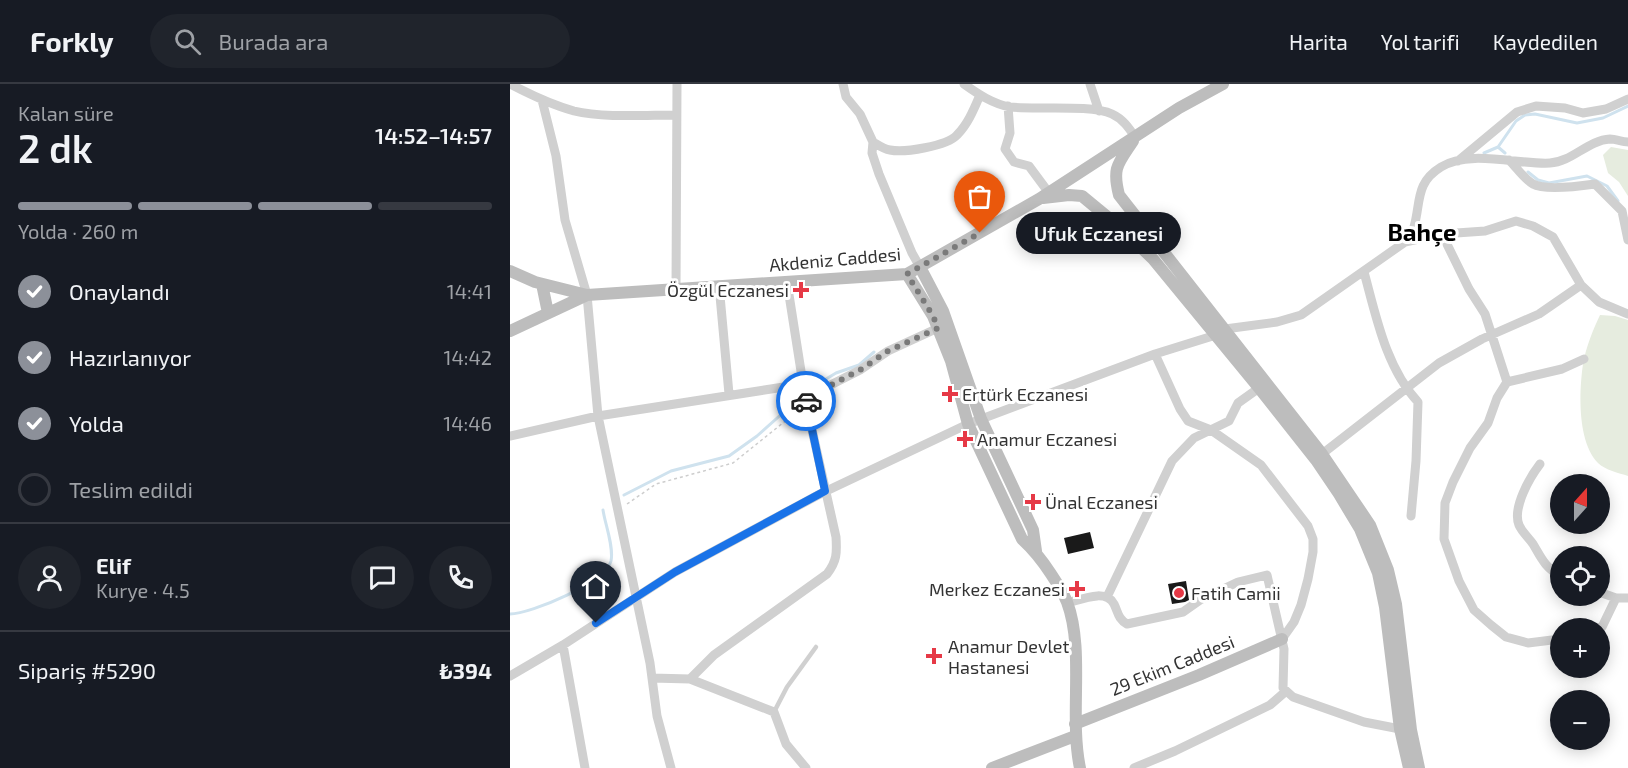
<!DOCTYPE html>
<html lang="tr">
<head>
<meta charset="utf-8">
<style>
	body { margin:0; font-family:"Exo 2",sans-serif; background:#20242c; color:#f1f3f6; height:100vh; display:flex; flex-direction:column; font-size:22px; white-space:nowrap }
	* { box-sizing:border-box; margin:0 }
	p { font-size:20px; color:#9ea1a6 }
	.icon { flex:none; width:33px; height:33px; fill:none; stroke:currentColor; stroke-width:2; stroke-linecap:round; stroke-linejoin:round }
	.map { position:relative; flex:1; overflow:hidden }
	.side { display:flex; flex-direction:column; background:#171b24; width:510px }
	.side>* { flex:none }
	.needle { width:39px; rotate:21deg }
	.tools { position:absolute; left:1040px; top:390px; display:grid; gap:12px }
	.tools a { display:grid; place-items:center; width:60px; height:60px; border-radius:50%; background:#171b24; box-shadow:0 3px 15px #0003; font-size:30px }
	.pin { position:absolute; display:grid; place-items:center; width:51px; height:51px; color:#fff; margin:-62px -26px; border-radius:50% 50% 50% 0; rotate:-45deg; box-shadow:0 0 6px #0007 }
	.pin .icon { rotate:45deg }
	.courier { position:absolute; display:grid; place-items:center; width:60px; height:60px; margin:-30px; border:4px solid #1a73e8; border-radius:50%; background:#fff; color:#222; box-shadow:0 2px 8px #0007 }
	.bubble { position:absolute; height:42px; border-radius:21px; background:#171b24; box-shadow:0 3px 15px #0003; font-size:20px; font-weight:600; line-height:42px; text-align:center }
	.headline em { font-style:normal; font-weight:600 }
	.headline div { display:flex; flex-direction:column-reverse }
	.headline { display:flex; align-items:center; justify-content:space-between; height:102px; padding:0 18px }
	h1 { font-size:39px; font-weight:600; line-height:45px }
	.bar { display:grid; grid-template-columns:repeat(4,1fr); gap:9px 6px; align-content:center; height:72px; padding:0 18px }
	.bar i { height:8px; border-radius:4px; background:#363941 }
	.bar .selected { background:#8c9099 }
	.bar p { grid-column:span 4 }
	.line { display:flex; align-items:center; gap:15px; padding:0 18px; border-top:2px solid #363941 }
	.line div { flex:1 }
	.round { display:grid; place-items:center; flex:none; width:63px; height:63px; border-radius:32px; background:#20242c }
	ol { padding:0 18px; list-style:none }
	li { display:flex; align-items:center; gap:18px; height:66px }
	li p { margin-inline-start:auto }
	li .icon { padding:6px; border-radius:50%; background:#8c9099; color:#fff; stroke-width:4 }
	li:last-child { color:#9ea1a6 }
	li i { width:33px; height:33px; border:3px solid #363941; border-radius:50% }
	header { display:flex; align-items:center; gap:36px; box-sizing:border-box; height:84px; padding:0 30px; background:#171b24; border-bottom:2px solid #363941 }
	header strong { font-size:28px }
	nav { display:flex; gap:33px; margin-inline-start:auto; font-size:21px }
	.search { width:420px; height:54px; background:#20242c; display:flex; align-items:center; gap:15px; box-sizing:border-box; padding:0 21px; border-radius:33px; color:#9ea1a6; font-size:22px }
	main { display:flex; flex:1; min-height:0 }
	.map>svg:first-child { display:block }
</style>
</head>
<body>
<header>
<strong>Forkly</strong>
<div class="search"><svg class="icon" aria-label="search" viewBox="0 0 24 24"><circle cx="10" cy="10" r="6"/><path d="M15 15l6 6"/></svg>Burada ara</div>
<nav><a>Harita</a><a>Yol tarifi</a><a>Kaydedilen</a></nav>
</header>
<main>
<section class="side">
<div class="headline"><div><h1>2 dk</h1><p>Kalan süre</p></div><em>14:52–14:57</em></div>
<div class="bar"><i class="selected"></i><i class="selected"></i><i class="selected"></i><i></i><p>Yolda · 260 m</p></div>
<ol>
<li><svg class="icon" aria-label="check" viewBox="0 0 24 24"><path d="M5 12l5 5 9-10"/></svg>Onaylandı<p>14:41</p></li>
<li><svg class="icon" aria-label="check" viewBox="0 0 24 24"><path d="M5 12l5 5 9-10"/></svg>Hazırlanıyor<p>14:42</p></li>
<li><svg class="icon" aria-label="check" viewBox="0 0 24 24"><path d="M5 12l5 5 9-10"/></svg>Yolda<p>14:46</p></li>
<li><i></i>Teslim edildi</li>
</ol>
<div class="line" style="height:108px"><a class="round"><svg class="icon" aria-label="person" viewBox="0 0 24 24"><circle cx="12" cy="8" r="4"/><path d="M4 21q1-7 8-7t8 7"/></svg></a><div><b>Elif</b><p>Kurye · 4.5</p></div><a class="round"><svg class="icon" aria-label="chat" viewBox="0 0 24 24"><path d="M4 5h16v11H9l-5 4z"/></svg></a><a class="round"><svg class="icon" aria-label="phone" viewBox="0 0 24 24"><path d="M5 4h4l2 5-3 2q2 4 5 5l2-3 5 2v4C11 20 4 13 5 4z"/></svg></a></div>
<div class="line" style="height:78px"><div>Sipariş #5290</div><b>₺394</b></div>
</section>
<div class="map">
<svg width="1118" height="684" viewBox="0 0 1118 684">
	<rect width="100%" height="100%" fill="#fff"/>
	<path fill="#e6ecdf" d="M1101 63 1118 66V112L1109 98 1098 89 1093 71Z
		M1090 231 1105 232 1118 236V392C1109 389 1095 386 1088 379 1067 357 1069 308 1073 280 1076 263 1083 246 1090 231Z"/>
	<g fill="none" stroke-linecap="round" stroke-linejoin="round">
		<path stroke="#cfe2ee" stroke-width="3" d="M988 63 995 69
			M974 69 988 63 1006 37 1015 31 1025 30 1067 39 1093 34 1118 22
			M1018 88 1028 96 1039 99 1077 92 1097 102 1108 117
			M311 298 326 289 349 281 364 268
			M114 411 161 387 219 372 247 352 284 319
			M0 530C21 530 96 498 101 477 104 463 95 440 93 426"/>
	</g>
	<path fill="#1a1a1a" d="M580 448 584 464 558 470 554 454Z
		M676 497 679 516 675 518 662 520 658 500Z"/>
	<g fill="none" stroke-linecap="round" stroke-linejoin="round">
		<path stroke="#cdcdcd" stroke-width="1.5" stroke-dasharray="3 3" stroke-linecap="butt" d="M117 420 146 400 223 379 289 326"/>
		<path stroke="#d0d0d0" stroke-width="4.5" d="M264 628 277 603 306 563"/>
		<path stroke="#d0d0d0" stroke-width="9" d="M0 0C21 11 42 21 64 27 93 34 136 31 166 31
			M333 0 336 13 350 30 363 58 362 69 369 90 402 169 410 183
			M454 0C468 10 483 20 500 23 526 26 581 20 602 30 613 35 619 44 625 53
			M580 0 589 27
			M32 16 46 72 55 136 77 211 88 332 140 579 147 632 161 684
			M498 22 500 49 495 65 504 78 519 82 539 109
			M363 58C368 61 374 65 380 66 394 69 437 62 447 51 458 40 464 25 470 11
			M999 76C1007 84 1014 95 1023 100 1035 107 1071 102 1085 100L1112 127 1118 156
			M948 77 1007 28 1026 22 1055 24 1073 29 1096 25 1118 15
			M932 150 959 205 975 230 997 298
			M895 158 932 150 975 147 1006 137 1023 142 1043 153 1071 201 1089 218 1118 230
			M854 188C866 232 876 284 908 318L906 377 901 432
			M209 201 219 310
			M166 205 167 0
			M645 270 670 325 678 337 701 346 751 381 798 442 803 455V468L798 495 791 521 784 538 772 555
			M295 314 350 286 378 267 428 244
			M0 352 88 332 293 300
			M812 370 929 279 972 255 1029 230 1071 201
			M1030 380C1020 393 1002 424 1009 441 1012 448 1019 454 1023 460 1032 475 1034 482 1050 492
			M1089 508 1106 514
			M597 513 662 377 684 354 719 337 728 319 749 304
			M557 519C570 516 596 504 604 520 608 528 608 535 617 540L673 528 690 516 728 498 757 491 774 565 773 604 783 613 854 638 890 645
			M1087 544 1092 543 1106 514H1118
			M1050 555 1018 559 996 553 981 541 964 526 949 497 934 455 935 419 943 398 960 364 978 339 987 314 997 298 1052 285 1074 275
			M53 561 75 684
			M0 592 53 561 165 488 310 410 458 340 645 270 706 251 715 245 767 238 791 231 895 158C898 154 903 149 904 143 911 118 905 99 931 83 959 65 1010 81 1040 79 1062 78 1078 56 1100 55 1106 55 1112 58 1118 58
			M142 594 180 595 204 571 317 490C327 477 327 469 326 453L296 319 277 198
			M180 595 264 628 276 660 296 684
			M624 684 665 667 760 621 775 608"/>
		<path stroke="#bdbdbd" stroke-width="12" d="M623 57C608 80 602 83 609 111L812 370 860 441 878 486 886 520 901 646 909 684
			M533 114 559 111 572 112 612 145 643 175 749 304 806 376 829 410 850 445 868 489 875 523 890 645 899 684
			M410 183 433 227 471 335 523 446 526 467
			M0 187 25 198 77 211
			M397 190 423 232 441 277 458 340 512 455C524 466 532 476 541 490 547 499 553 508 557 518 575 566 559 632 570 684
			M32 200 38 229
			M0 247 77 211 397 190 529 115 669 24 713 0
			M565 640 689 591 772 555
			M482 684 565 652"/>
	</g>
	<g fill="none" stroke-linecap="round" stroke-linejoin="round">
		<path stroke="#7a7a7a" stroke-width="6" stroke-dasharray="0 10.8" d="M296 317V314L350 286 378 267 428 244 423 232 397 190 470 149"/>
		<path stroke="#1a73e8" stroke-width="8" d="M86 539 165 488 315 407 296 317"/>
	</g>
	<g fill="#e63946" stroke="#fff" stroke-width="2">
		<path d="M288 197h6v6h6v6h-6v6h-6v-6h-6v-6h6z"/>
		<path d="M437 301h6v6h6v6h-6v6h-6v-6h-6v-6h6z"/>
		<path d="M452 346h6v6h6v6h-6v6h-6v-6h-6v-6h6z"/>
		<path d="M520 409h6v6h6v6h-6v6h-6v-6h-6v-6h6z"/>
		<path d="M564 496h6v6h6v6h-6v6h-6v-6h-6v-6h6z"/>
		<circle cx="669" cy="509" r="6"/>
		<path d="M421 563h6v6h6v6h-6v6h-6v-6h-6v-6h6z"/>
	</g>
	<g text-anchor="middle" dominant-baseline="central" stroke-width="6" stroke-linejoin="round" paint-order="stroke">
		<g font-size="18" fill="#333" stroke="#fff">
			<text transform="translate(325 175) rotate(-5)">Akdeniz Caddesi</text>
			<text transform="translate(662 581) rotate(-22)">29 Ekim Caddesi</text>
		</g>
		<g font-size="18" fill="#333" stroke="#fff" text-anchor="start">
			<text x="279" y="206" text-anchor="end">Özgül Eczanesi</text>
			<text x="452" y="310">Ertürk Eczanesi</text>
			<text x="467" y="355">Anamur Eczanesi</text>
			<text x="535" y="418">Ünal Eczanesi</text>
			<text x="555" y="505" text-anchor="end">Merkez Eczanesi</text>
			<text x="681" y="509">Fatih Camii</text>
			<text x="438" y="562">Anamur Devlet<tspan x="438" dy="21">Hastanesi</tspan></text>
		</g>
		<g font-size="24" font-weight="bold" fill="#000" stroke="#fff">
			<text x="912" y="147">Bahçe</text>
		</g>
	</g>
</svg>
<div class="tools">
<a><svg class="needle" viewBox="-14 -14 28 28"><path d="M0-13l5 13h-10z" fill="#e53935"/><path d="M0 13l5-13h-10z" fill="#9ea1a6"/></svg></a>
<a><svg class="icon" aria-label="locate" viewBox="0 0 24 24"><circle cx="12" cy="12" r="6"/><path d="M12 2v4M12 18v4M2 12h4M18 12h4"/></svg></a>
<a>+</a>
<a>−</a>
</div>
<div class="pin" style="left:470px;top:149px;background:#ea580c"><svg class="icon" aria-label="bag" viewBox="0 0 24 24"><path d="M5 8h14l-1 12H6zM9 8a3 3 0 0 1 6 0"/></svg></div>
<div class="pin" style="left:86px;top:539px;background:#1f2937"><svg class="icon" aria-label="home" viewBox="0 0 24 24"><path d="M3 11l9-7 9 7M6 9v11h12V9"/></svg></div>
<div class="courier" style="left:296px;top:317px"><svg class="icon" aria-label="car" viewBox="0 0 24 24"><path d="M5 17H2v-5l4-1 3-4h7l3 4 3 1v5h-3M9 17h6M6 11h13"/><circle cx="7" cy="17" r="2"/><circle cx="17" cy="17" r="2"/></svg></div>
<div class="bubble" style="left:506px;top:128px;width:165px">Ufuk Eczanesi</div>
</div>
</main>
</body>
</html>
